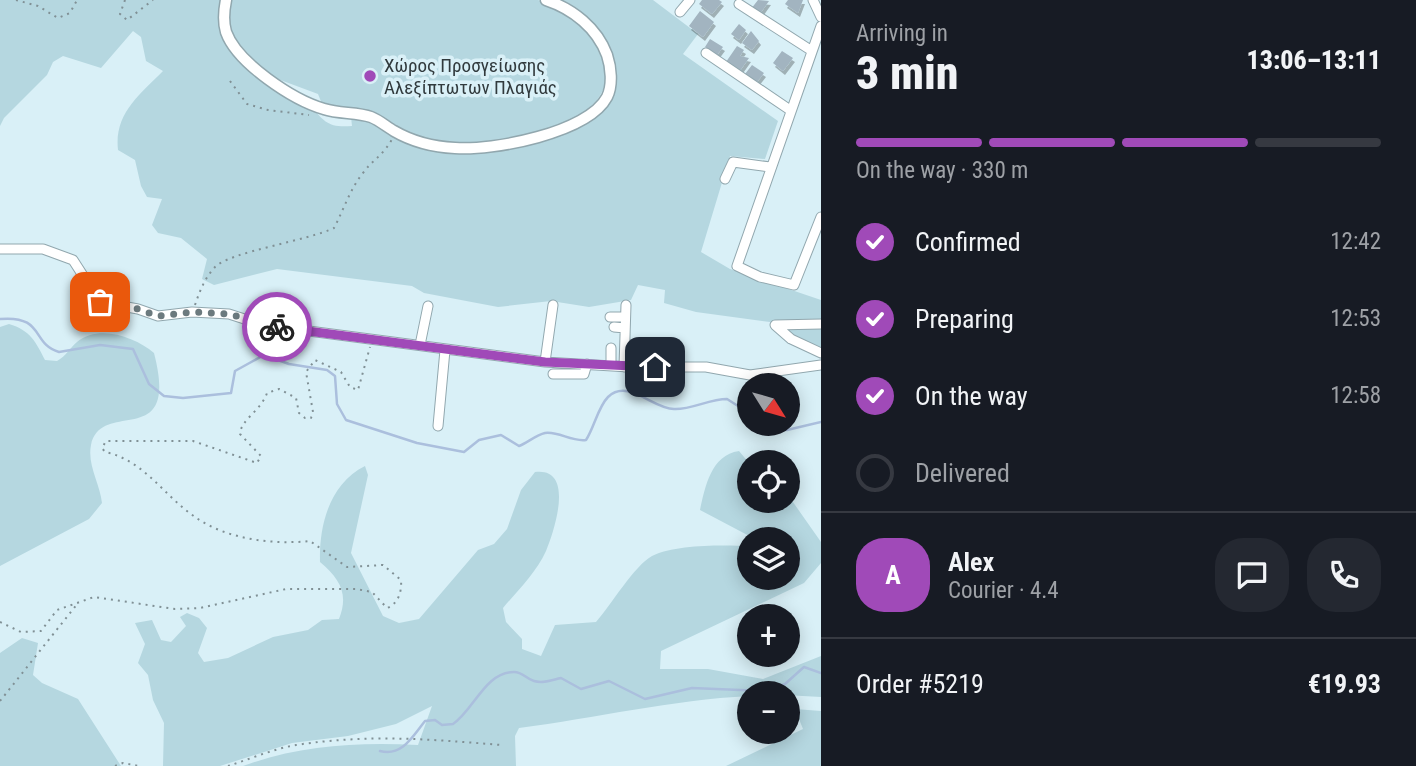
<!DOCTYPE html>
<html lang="en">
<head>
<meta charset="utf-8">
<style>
	body { margin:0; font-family:"Roboto Condensed",sans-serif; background:#242831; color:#f1f3f6; height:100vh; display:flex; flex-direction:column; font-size:26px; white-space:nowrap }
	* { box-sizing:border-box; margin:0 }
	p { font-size:23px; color:#9ea1a6 }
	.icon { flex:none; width:38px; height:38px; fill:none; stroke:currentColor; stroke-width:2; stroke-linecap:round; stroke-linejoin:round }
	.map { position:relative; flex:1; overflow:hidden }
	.panel { display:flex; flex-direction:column; background:#171b24; width:595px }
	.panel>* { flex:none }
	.needle { width:46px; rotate:127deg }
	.buttons { position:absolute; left:737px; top:373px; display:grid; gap:14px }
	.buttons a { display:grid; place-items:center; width:63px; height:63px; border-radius:50%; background:#171b24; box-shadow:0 4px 18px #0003; font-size:35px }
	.pin { position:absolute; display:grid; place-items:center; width:60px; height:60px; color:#fff; margin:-30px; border-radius:14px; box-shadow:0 4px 10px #0006 }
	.courier { position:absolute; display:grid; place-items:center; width:70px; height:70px; margin:-35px; border:5px solid #a04ab8; border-radius:50%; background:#fff; color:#222; box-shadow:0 2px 9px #0007 }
	.summary em { font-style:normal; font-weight:800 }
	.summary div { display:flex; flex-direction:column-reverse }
	.summary { display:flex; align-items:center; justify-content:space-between; height:119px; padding:0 35px }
	h1 { font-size:46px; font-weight:800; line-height:52px }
	.bar { display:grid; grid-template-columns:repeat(4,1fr); gap:10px 7px; align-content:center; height:84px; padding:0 35px }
	.bar i { height:9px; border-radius:5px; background:#363941 }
	.bar .current { background:#a04ab8 }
	.bar p { grid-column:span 4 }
	.line { display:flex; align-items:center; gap:18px; padding:0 35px; border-top:2px solid #363941 }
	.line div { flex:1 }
	.round { display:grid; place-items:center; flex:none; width:74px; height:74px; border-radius:28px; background:#242831 }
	ol { padding:0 35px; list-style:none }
	li { display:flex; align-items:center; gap:21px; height:77px }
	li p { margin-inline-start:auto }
	li .icon { padding:7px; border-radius:50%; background:#a04ab8; color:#fff; stroke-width:4 }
	li:last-child { color:#9ea1a6 }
	li i { width:38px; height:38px; border:4px solid #363941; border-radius:50% }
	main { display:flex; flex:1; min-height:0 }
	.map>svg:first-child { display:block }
</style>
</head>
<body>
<main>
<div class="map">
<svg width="821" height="766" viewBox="0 0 821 766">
	<defs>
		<filter id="shadow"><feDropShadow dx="2" dy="4" stdDeviation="0" flood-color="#0004"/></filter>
	</defs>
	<rect width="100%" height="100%" fill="#d9f0f7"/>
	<path fill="#b5d7e0" d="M0 0H538C567 11 588 24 601 54 632 123 509 143 464 144 443 145 421 141 402 131 391 125 381 116 369 112 354 108 337 109 322 104L318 94 275 78 258 65 229 32 226 39 246 66 258 76 311 106C324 122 329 128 352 126L351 117C382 122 404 144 435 150 481 160 628 137 614 68 608 36 587 14 559 0H653L698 34 683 54 778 121 765 159 730 156 701 252 730 269 821 300V322L776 320 770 322 696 312 664 303 665 290 638 285 631 300 589 307 551 301 498 307 424 293 412 286 277 269 214 285 202 279 207 259 181 238 158 233 152 225 162 199 147 197 141 186 135 160 118 150C114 114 139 95 163 71L146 61 141 37 133 31 101 68 63 56 53 62 47 75 4 118 0 126Z
		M9 324C30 330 36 342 45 360L57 361C66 356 69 349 77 342 99 324 135 337 154 353 180 453 102 397 91 445 87 465 100 484 102 503L89 519 0 566V327Z
		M821 326V350L791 336 785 328Z
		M739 451 749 463V500H788V495L821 542V563L804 583 661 651 660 669H708L763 679 821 656V697L749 693V696C672 700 596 718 519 728L515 736 516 766H243C300 745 358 742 418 745L432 706 396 724 348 736 292 743 220 766H163L164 723 153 700 148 675 138 663 145 644 135 623 152 620 161 640 171 642 186 626 180 617 187 613 199 618 207 628 198 653 204 662 228 658 273 637 308 630 322 620 339 619C349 594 340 579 320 562 319 526 329 484 365 466L368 475 351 553 383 616 399 623 419 619 478 550 494 544 507 529 521 490 535 472C575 467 555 529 546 551 536 573 518 590 503 608L506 622 522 639V649L541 656 555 625 596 622C611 605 634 566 652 556 676 544 723 545 749 546V578H788V539H755L700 510C705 487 711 455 739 451Z
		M22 638 38 643 33 675 42 683 78 699 121 766H0V653Z
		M795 709 821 711V766H726L803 729Z"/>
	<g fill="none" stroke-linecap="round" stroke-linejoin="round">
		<path stroke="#abbfdd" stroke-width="2.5" d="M0 319C45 315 31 344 59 352L100 345 133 349 149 384 164 396 183 398 231 393 235 371 264 355 289 364 327 370 335 376 337 404 346 420 417 443 464 452 479 440 501 435 519 446C527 443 536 435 545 433 559 431 571 442 586 440 594 428 598 407 608 397 628 378 653 409 674 409 691 410 709 399 727 399L749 413
			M765 424 787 430 821 422
			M380 751C402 757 413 736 425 721L435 720 442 725 453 724C474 710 485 672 514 672 523 672 526 679 534 681 543 684 552 680 561 678L581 689 609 681 645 699 692 688 764 691 785 684 804 667 821 673"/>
	</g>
	<path fill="#a2b4c0" filter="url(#shadow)" d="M702 0H719L722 2 712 14 699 4Z
		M758 0 769 1 759 15 751 9Z
		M788 0H803L798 13 785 4Z
		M700 11 714 22 703 37 689 26Z
		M739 24 746 30 739 40 731 34Z
		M751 31 759 41 752 50 742 43Z
		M710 39 723 47 717 55 705 47Z
		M737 46 744 50 740 56 749 58 739 72 726 62Z
		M782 51 793 58 783 71 773 63Z
		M752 65 764 73 757 82 745 74Z"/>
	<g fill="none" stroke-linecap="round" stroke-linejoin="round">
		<defs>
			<path id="minor" d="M813 0 821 17
				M739 4 812 51
				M680 12 690 0
				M821 26 737 266 760 277 794 285 821 217
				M706 53 790 110
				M725 179 733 162 770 167
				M0 249H43L73 260 100 302 138 309 158 316 192 312 229 314 263 325 545 362 629 367H706L750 375 821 365
				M610 317H625
				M821 324 775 325 791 339 821 353
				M614 327 625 328
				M420 345 428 306
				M545 362 553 305
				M611 366V348
				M624 367 626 305
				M553 374H584L587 364
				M438 426 445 350"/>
			<path id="tertiary" d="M226 0C224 10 223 22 226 32 237 63 293 100 324 109 339 114 357 112 371 117 379 120 387 127 394 131 413 142 433 147 455 148 492 151 588 133 607 97 613 85 611 67 607 55 597 28 573 9 546 0"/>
		</defs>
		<use href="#minor" stroke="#91a7ae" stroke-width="11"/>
		<use href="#tertiary" stroke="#91a7ae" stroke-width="13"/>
		<path stroke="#809095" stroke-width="2" stroke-dasharray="2 5" stroke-linecap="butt" d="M16 0 38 6 58 18 70 13 77 0
			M125 0 120 14 127 20 153 0
			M230 81 247 104 268 110 309 115
			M195 305C200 290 205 278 215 267 229 252 310 240 334 228 344 209 350 189 363 173 372 160 383 156 392 139
			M0 622 21 632 41 631 57 610 94 597 175 609 200 608 286 589H356L372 592 387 608C398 604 402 592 401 580L383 565 347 567 310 541C272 545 226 539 195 517 164 496 144 460 105 452L102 448 106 441H193L257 463 261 456 240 434C241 419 261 411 267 393L279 389 296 398 299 413 305 418H311L313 412 306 372 315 360 341 372 350 387 358 390 370 347
			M0 701 78 603
			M115 766 123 763 139 766
			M228 766C250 759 273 749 296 745 368 734 429 739 501 745"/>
		<use href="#minor" stroke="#fff" stroke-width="9"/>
		<use href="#tertiary" stroke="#fff" stroke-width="10"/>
	</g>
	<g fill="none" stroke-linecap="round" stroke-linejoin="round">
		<path stroke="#6c7a7e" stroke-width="7" stroke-dasharray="0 12.6" d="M100 302 138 309 158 316 192 312 229 314 277 327"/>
		<path stroke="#a04ab8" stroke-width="9" d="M277 327 545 362 655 367"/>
	</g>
	<circle fill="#a04ab8" stroke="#d9f0f7" stroke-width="2.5" cx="370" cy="76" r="7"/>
	<g text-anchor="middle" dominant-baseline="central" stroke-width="7" stroke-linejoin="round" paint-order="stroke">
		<g font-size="19" fill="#313a3d" stroke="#d9f0f7" text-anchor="start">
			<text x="384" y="65">Χώρος Προσγείωσης<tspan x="384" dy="22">Αλεξίπτωτων Πλαγιάς</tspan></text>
		</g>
	</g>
</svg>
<div class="buttons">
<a><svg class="needle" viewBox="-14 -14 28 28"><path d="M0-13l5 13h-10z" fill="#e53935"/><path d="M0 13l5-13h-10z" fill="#9ea1a6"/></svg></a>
<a><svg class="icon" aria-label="locate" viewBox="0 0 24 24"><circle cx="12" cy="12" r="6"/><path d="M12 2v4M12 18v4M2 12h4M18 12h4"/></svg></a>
<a><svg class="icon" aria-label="layers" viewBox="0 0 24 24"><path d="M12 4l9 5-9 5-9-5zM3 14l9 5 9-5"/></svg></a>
<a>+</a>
<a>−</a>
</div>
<div class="pin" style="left:100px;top:302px;background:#ea580c"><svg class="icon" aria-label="bag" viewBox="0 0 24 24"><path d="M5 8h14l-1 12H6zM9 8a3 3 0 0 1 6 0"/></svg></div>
<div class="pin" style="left:655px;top:367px;background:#1f2937"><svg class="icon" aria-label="home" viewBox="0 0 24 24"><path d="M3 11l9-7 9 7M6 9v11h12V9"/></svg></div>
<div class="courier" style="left:277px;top:327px"><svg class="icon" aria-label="bike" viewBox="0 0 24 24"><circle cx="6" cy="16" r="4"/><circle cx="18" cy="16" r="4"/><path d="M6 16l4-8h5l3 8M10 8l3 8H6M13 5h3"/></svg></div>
</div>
<section class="panel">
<div class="summary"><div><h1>3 min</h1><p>Arriving in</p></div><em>13:06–13:11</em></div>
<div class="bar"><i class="current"></i><i class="current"></i><i class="current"></i><i></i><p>On the way · 330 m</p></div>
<ol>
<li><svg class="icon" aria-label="check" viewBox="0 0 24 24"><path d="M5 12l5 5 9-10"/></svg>Confirmed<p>12:42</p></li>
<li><svg class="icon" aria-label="check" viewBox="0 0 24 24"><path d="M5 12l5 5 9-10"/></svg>Preparing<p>12:53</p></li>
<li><svg class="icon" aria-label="check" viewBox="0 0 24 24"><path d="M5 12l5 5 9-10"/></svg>On the way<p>12:58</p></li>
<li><i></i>Delivered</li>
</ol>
<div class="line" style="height:126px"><b class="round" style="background:#a04ab8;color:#fff">A</b><div><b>Alex</b><p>Courier · 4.4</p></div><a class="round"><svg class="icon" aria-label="chat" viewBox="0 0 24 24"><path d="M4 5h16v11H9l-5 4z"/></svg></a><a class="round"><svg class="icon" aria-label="phone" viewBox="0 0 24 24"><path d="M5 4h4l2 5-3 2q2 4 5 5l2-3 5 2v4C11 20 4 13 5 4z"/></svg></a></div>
<div class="line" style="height:91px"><div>Order #5219</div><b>€19.93</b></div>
</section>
</main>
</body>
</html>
